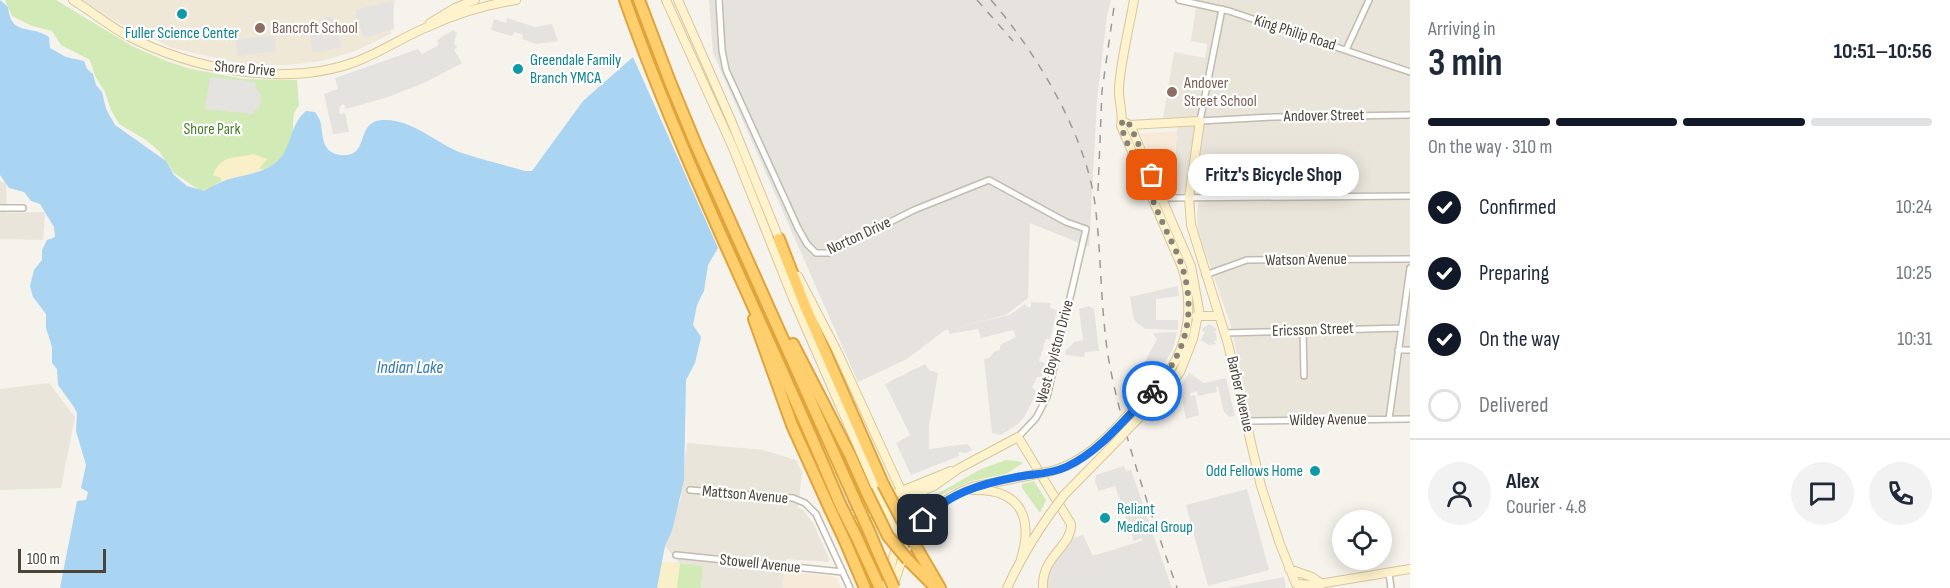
<!DOCTYPE html>
<html lang="en">
<head>
<meta charset="utf-8">
<style>
	body { margin:0; font-family:"Sofia Sans Condensed",sans-serif; background:#f2f2f3; color:#1f2937; height:100vh; display:flex; flex-direction:column; font-size:22px; white-space:nowrap }
	* { box-sizing:border-box; margin:0 }
	p { font-size:20px; color:#747a83 }
	.icon { flex:none; width:33px; height:33px; fill:none; stroke:currentColor; stroke-width:2; stroke-linecap:round; stroke-linejoin:round }
	.map { position:relative; flex:1; overflow:hidden }
	.side { display:flex; flex-direction:column; background:#fff; width:540px }
	.side>* { flex:none }
	.buttons { position:absolute; left:1332px; top:510px; display:grid; gap:12px }
	.buttons a { display:grid; place-items:center; width:60px; height:60px; border-radius:50%; background:#fff; box-shadow:0 3px 15px #0003; font-size:30px }
	.scale { position:absolute; left:18px; bottom:15px; width:88px; box-sizing:border-box; padding-left:6px; border:3px solid #4b4439; border-top:0; font-size:16px; line-height:21px; white-space:nowrap; color:#4b4439; -webkit-text-stroke:4px #fff; paint-order:stroke }
	.pin { position:absolute; display:grid; place-items:center; width:51px; height:51px; color:#fff; margin:-26px; border-radius:12px; box-shadow:0 3px 9px #0006 }
	.courier { position:absolute; display:grid; place-items:center; width:60px; height:60px; margin:-30px; border:4px solid #1a73e8; border-radius:50%; background:#fff; color:#222; box-shadow:0 2px 8px #0007 }
	.bubble { position:absolute; height:42px; border-radius:21px; background:#fff; box-shadow:0 3px 15px #0003; font-size:20px; font-weight:700; line-height:42px; text-align:center }
	.overview em { font-style:normal; font-weight:700 }
	.overview div { display:flex; flex-direction:column-reverse }
	.overview { display:flex; align-items:center; justify-content:space-between; height:102px; padding:0 18px }
	h1 { font-size:39px; font-weight:700; line-height:45px }
	.bar { display:grid; grid-template-columns:repeat(4,1fr); gap:9px 6px; align-content:center; height:72px; padding:0 18px }
	.bar i { height:8px; border-radius:4px; background:#e0e1e3 }
	.bar .selected { background:#111827 }
	.bar p { grid-column:span 4 }
	.line { display:flex; align-items:center; gap:15px; padding:0 18px; border-top:2px solid #e0e1e3 }
	.line div { flex:1 }
	.round { display:grid; place-items:center; flex:none; width:63px; height:63px; border-radius:32px; background:#f2f2f3 }
	ol { padding:0 18px; list-style:none }
	li { display:flex; align-items:center; gap:18px; height:66px }
	li p { margin-inline-start:auto }
	li .icon { padding:6px; border-radius:50%; background:#111827; color:#fff; stroke-width:4 }
	li:last-child { color:#747a83 }
	li i { width:33px; height:33px; border:3px solid #e0e1e3; border-radius:50% }
	main { display:flex; flex:1; min-height:0 }
	.map>svg:first-child { display:block }
</style>
</head>
<body>
<main>
<div class="map">
<svg width="1410" height="588" viewBox="0 0 1410 588">
	<rect width="100%" height="100%" fill="#f6f3ec"/>
	<path fill="#eae5da" d="M1197 0H1410V417H1250L1231 326 1198 231 1197 215 1200 193 1187 191 1183 193H1173L1178 117 1163 118 1174 52 1205 58 1207 44 1191 41Z
		M0 181 6 183 7 213 45 212 43 240 0 239Z
		M49 383 75 417 61 488 0 490V389Z
		M687 443 763 450 796 460 802 472 798 508 803 510 813 523 829 558V562L786 559 783 588H701L703 566 680 564 665 546 672 531 673 519 680 501Z"/>
	<path fill="#f7ead8" d="M1177 131 1173 171V193L1166 189 1140 133Z
		M784 572 832 576 836 578 841 588H783Z"/>
	<path fill="#e6e2dd" d="M709 0H1111L1107 15 1097 100 1089 247 1030 223 1028 298 1006 315 945 330 907 359 858 382 713 53Z
		M1083 535 1093 556 1154 537 1172 588H1046L1048 569 1071 539Z"/>
	<path fill="#efe8d6" d="M83 0H395L391 34 355 51 322 61 286 65H246L173 48 115 21Z"/>
	<path fill="#d2eab5" d="M5 0H56L132 46 166 61 191 69 244 79 297 80 299 106C290 114 295 126 292 137 281 174 253 171 222 181 214 184 210 190 202 192L174 173 159 151 146 140 119 124 111 110 105 92 95 76 90 60 61 45 52 31 32 26 12 16Z
		M1006 460 1018 461 1023 463 1006 474 971 481 940 495 937 494 981 469Z
		M1034 481 1046 500 1040 513 1022 488V484Z
		M662 562 703 566 701 588H657Z"/>
	<path fill="#f9efc9" d="M254 154 267 159 259 169H266L221 182V178L213 175C222 153 235 159 254 154Z
		M662 562 680 564 677 588H657Z"/>
	<path fill="#e5e3e0" d="M393 1 394 29 364 38 355 10Z
		M332 16 342 47 313 53 308 23Z
		M507 18 535 27 552 24 558 41 536 44 522 39 523 35 515 32 512 36 491 30 494 19 506 23Z
		M453 30 457 33 454 43 457 47 454 50 462 63 426 82 388 97 346 109 344 104 340 106 339 111 340 114 345 113 349 132 333 134 324 94 338 89 335 78 418 49 422 54 439 45 437 40Z
		M274 35 276 51 238 56 236 40Z
		M210 77 256 82 255 87 261 94 259 109H254V114L205 109Z
		M1178 286 1179 296 1156 299V320H1178V330L1145 329 1134 320 1130 297Z
		M1031 302 1051 303 1050 308 1057 310 1050 340 1046 339 1039 361 1045 363 1042 377H1037L1032 388 1038 391 1024 417 1018 424 1001 435 992 433 984 359 989 358 995 351 1000 350V345L1016 337 1013 330 981 338 978 329 949 334 948 329 1010 315 1025 304 1027 307H1031Z
		M1089 306 1094 309 1099 351 1085 352 1084 357 1065 355 1066 350 1074 342 1083 340 1079 309Z
		M1209 324 1217 329 1214 332 1216 333 1217 340 1214 341 1216 344 1209 345 1201 340 1205 332 1202 331 1203 328Z
		M1177 332 1173 349 1161 370 1148 385 1142 367 1157 339 1153 333Z
		M925 364 929 370 938 373 929 426V449L967 444 973 450 966 453 958 452 959 456 911 475 896 443 910 435 885 384Z
		M1189 373 1204 383 1226 378 1235 416 1229 417 1224 412 1218 387H1216L1217 392 1198 396 1197 391 1190 394 1191 396 1195 395 1199 415 1186 419 1180 388Z
		M1124 466 1126 471 1131 470 1154 536V550L1168 588H1055V576L1050 575 1056 563 1064 553 1074 550 1075 554 1080 553 1083 559 1078 560 1079 564 1074 565 1071 562 1064 572 1065 575 1069 574 1068 569 1083 564 1085 568 1098 565 1097 560 1106 557 1108 561 1134 552 1133 548 1139 546 1140 550 1143 549 1142 538 1134 541 1115 486 1099 491 1095 482 1096 475Z
		M1247 489 1269 570 1208 586 1186 505Z
		M1284 577 1286 588H1227Z"/>
	<path fill="#a9d4f2" d="M0 0 8 7C11 37 30 24 49 37L50 48 66 57 84 61 87 69 93 74 96 85 102 92 106 109 115 125 166 161 174 175 187 186 204 191C211 187 218 183 226 180 245 174 268 174 282 156 293 141 290 125 306 111L315 112C317 115 320 119 321 124 323 137 322 153 341 155 371 158 354 122 382 120 411 118 436 143 462 153 483 160 504 165 525 171H532L583 101 633 57 718 248 708 265 704 291 697 305 693 325 701 337 695 363 686 380 684 480 672 531 665 546 657 588H60L77 501 86 500 88 492 81 488 86 465 76 431 77 413 74 407 58 385 57 369 52 363V347L46 328V314L33 297 30 286 34 270 42 260V250L47 240 55 237 54 227 40 204 31 201 24 192 9 188 0 175Z"/>
	<g fill="none" stroke-linecap="round" stroke-linejoin="round">
		<defs>
			<path id="street" d="M719 0 722 50 726 70 798 228 807 244 816 253H829L914 210 989 180 1066 222 1086 229 1047 397 1036 418 1018 437
				M1179 0 1229 11 1410 72
				M1222 9 1200 121 1274 117 1410 115
				M1346 50 1369 0
				M1154 202 1163 198 1410 196
				M0 208H23
				M1205 275 1247 260 1410 259
				M1303 331 1304 376
				M1225 333 1401 328
				M1398 350H1410
				M1389 419 1410 268
				M1245 421 1410 419
				M690 490 793 498 805 503 816 514 850 588
				M846 516 881 500
				M850 524 884 508
				M676 555 843 572
				M1389 573 1391 588"/>
			<path id="secondary" d="M73 0C91 11 108 25 126 35 191 69 285 88 355 62 380 53 401 38 425 28 453 15 485 5 516 0
				M666 0 733 148 792 296 893 527 895 551 885 588
				M678 0 730 118 780 241
				M430 23 455 8 475 0
				M1126 123 1130 125 1191 266 1199 310 1193 339 1180 372 1165 392 1127 430
				M1130 125 1200 121 1189 198 1191 225 1228 344 1261 486 1280 544 1296 584 1313 585 1410 569
				M798 276 837 351 905 499
				M1196 316H1219
				M1124 419C1139 403 1157 388 1169 371 1190 342 1193 301 1182 267L1121 126C1124 114 1118 101 1119 88 1121 59 1129 29 1134 0
				M1052 471C1079 463 1097 447 1116 428
				M972 490C1019 488 1034 516 1021 559
				M1064 495 1118 440
				M887 497 951 471
				M902 500 934 486 958 469 1018 437 1071 524C1072 547 1041 556 1043 588
				M1289 569 1312 577 1322 584
				M893 588C906 541 923 505 972 487L1027 476
				M1007 588C1019 562 1033 538 1050 514"/>
			<path id="highway" d="M625 0C686 172 770 335 840 504
				M639 0 670 82 696 145 854 498
				M779 239 805 306 883 484
				M754 319 792 425 830 509
				M793 344 850 455 866 491
				M869 531 879 555
				M856 536 880 588
				M845 541 865 588
				M915 545 940 588
				M908 560 933 585"/>
		</defs>
		<use href="#street" stroke="#c2bbae" stroke-width="8"/>
		<use href="#secondary" stroke="#d6c79b" stroke-width="10"/>
		<use href="#highway" stroke="#e0a43c" stroke-width="14"/>
		<use href="#street" stroke="#fff" stroke-width="5"/>
		<use href="#secondary" stroke="#fff3cd" stroke-width="8"/>
		<use href="#highway" stroke="#ffcf6e" stroke-width="10"/>
		<path stroke="#9a9a9a" stroke-width="1.5" stroke-dasharray="8 8" stroke-linecap="butt" d="M977 0 1013 41
			M991 0C1036 52 1086 135 1095 204 1102 258 1100 313 1110 367 1125 442 1152 516 1177 588
			M1098 191 1102 91 1115 0"/>
		<defs>
			<path id="secondary-bridge" d="M1116 428 1124 419
				M1118 440 1127 430
				M1027 476 1052 471
				M1050 514 1064 495"/>
			<path id="highway-bridge" d="M883 484 915 545
				M866 491 888 536 908 560
				M854 498 869 531
				M840 504 856 536
				M830 509 845 541
				M879 555 894 588"/>
		</defs>
		<use href="#secondary-bridge" stroke="#d6c79b" stroke-width="10" stroke-linecap="butt"/>
		<use href="#highway-bridge" stroke="#e0a43c" stroke-width="14" stroke-linecap="butt"/>
		<use href="#secondary-bridge" stroke="#fff3cd" stroke-width="8"/>
		<use href="#highway-bridge" stroke="#ffcf6e" stroke-width="10"/>
	</g>
	<g fill="none" stroke-linecap="round" stroke-linejoin="round">
		<path stroke="#878178" stroke-width="6" stroke-dasharray="0 10.8" d="M1152 391C1184 357 1196 318 1184 273 1180 257 1171 241 1164 226 1151 196 1138 167 1125 138L1121 126 1123 120 1130 125 1152 175"/>
		<path stroke="#1a73e8" stroke-width="8" d="M923 520C949 493 980 484 1017 477 1033 474 1051 474 1066 467 1101 451 1126 417 1152 391"/>
	</g>
	<g fill="#0f9aa8" stroke="#fff" stroke-width="2">
		<circle cx="182" cy="14" r="6"/>
		<circle cx="518" cy="69" r="6"/>
		<circle cx="1315" cy="471" r="6"/>
		<circle cx="1105" cy="518" r="6"/>
	</g>
	<g fill="#8d6e63" stroke="#fff" stroke-width="2">
		<circle cx="260" cy="28" r="6"/>
		<circle cx="1172" cy="92" r="6"/>
	</g>
	<g text-anchor="middle" dominant-baseline="central" stroke-width="4.5" stroke-linejoin="round" paint-order="stroke">
		<g font-size="16" fill="#785e54" stroke="#fff" text-anchor="start">
			<text x="272" y="28">Bancroft School</text>
			<text x="1184" y="83">Andover<tspan x="1184" dy="18">Street School</tspan></text>
		</g>
		<g font-size="16" fill="#0d838f" stroke="#fff" text-anchor="start">
			<text x="182" y="33" text-anchor="middle">Fuller Science Center</text>
			<text x="530" y="60">Greendale Family<tspan x="530" dy="18">Branch YMCA</tspan></text>
			<text x="1303" y="471" text-anchor="end">Odd Fellows Home</text>
			<text x="1117" y="509">Reliant<tspan x="1117" dy="18">Medical Group</tspan></text>
		</g>
		<g font-size="16" fill="#4b4439" stroke="#fff">
			<text transform="translate(1295 33) rotate(18)">King Philip Road</text>
			<text transform="translate(245 69) rotate(5)">Shore Drive</text>
			<text transform="translate(1324 116) rotate(-1)">Andover Street</text>
			<text transform="translate(859 236) rotate(-25)">Norton Drive</text>
			<text transform="translate(1306 260) rotate(-1)">Watson Avenue</text>
			<text transform="translate(1313 330) rotate(-2)">Ericsson Street</text>
			<text transform="translate(1055 352) rotate(-75)">West Boylston Drive</text>
			<text transform="translate(1240 394) rotate(77)">Barber Avenue</text>
			<text transform="translate(1328 420) rotate(-1)">Wildey Avenue</text>
			<text transform="translate(745 495) rotate(5)">Mattson Avenue</text>
			<text transform="translate(760 564) rotate(6)">Stowell Avenue</text>
		</g>
		<g font-size="16" fill="#4a7f2a" stroke="#fff">
			<text x="212" y="129">Shore Park</text>
		</g>
		<g font-size="18" font-style="italic" fill="#2e7ab2" stroke="#fff">
			<text x="410" y="367">Indian Lake</text>
		</g>
	</g>
</svg>
<div class="buttons">
<a><svg class="icon" aria-label="locate" viewBox="0 0 24 24"><circle cx="12" cy="12" r="6"/><path d="M12 2v4M12 18v4M2 12h4M18 12h4"/></svg></a>
</div>
<div class="scale">100 m</div>
<div class="pin" style="left:1152px;top:175px;background:#ea580c"><svg class="icon" aria-label="bag" viewBox="0 0 24 24"><path d="M5 8h14l-1 12H6zM9 8a3 3 0 0 1 6 0"/></svg></div>
<div class="pin" style="left:923px;top:520px;background:#1f2937"><svg class="icon" aria-label="home" viewBox="0 0 24 24"><path d="M3 11l9-7 9 7M6 9v11h12V9"/></svg></div>
<div class="courier" style="left:1152px;top:391px"><svg class="icon" aria-label="bike" viewBox="0 0 24 24"><circle cx="6" cy="16" r="4"/><circle cx="18" cy="16" r="4"/><path d="M6 16l4-8h5l3 8M10 8l3 8H6M13 5h3"/></svg></div>
<div class="bubble" style="left:1188px;top:154px;width:171px">Fritz's Bicycle Shop</div>
</div>
<section class="side">
<div class="overview"><div><h1>3 min</h1><p>Arriving in</p></div><em>10:51–10:56</em></div>
<div class="bar"><i class="selected"></i><i class="selected"></i><i class="selected"></i><i></i><p>On the way · 310 m</p></div>
<ol>
<li><svg class="icon" aria-label="check" viewBox="0 0 24 24"><path d="M5 12l5 5 9-10"/></svg>Confirmed<p>10:24</p></li>
<li><svg class="icon" aria-label="check" viewBox="0 0 24 24"><path d="M5 12l5 5 9-10"/></svg>Preparing<p>10:25</p></li>
<li><svg class="icon" aria-label="check" viewBox="0 0 24 24"><path d="M5 12l5 5 9-10"/></svg>On the way<p>10:31</p></li>
<li><i></i>Delivered</li>
</ol>
<div class="line" style="height:108px"><a class="round"><svg class="icon" aria-label="person" viewBox="0 0 24 24"><circle cx="12" cy="8" r="4"/><path d="M4 21q1-7 8-7t8 7"/></svg></a><div><b>Alex</b><p>Courier · 4.8</p></div><a class="round"><svg class="icon" aria-label="chat" viewBox="0 0 24 24"><path d="M4 5h16v11H9l-5 4z"/></svg></a><a class="round"><svg class="icon" aria-label="phone" viewBox="0 0 24 24"><path d="M5 4h4l2 5-3 2q2 4 5 5l2-3 5 2v4C11 20 4 13 5 4z"/></svg></a></div>
</section>
</main>
</body>
</html>
